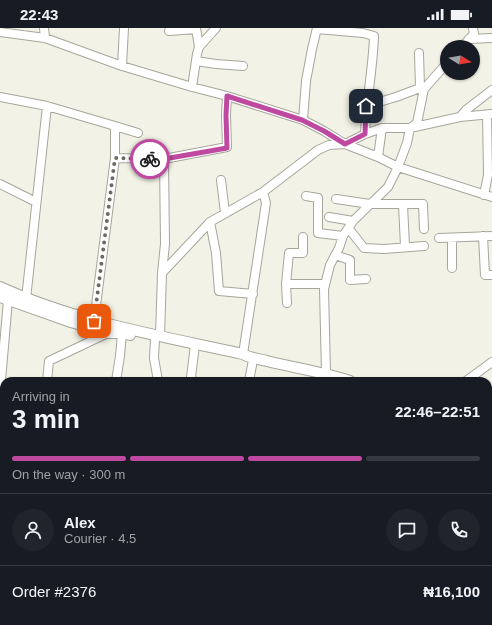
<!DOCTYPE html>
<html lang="en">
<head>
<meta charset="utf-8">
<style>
	body { margin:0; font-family:Arial,sans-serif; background:#20242c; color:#f1f3f6; height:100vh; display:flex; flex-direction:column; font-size:15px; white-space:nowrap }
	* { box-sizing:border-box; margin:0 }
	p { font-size:13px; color:#9ea1a6 }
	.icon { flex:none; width:22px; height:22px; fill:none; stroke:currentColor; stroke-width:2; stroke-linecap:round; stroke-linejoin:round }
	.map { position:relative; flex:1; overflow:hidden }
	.drawer { position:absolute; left:0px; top:349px; width:492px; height:248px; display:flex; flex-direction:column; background:#171b24; border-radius:12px 12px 0 0; box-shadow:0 1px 3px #0004 }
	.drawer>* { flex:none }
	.needle { width:26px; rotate:101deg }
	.tools { position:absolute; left:440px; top:12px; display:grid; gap:8px }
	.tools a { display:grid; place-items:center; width:40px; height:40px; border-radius:50%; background:#171b24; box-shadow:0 1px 3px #0004; font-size:20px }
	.pin { position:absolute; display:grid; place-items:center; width:34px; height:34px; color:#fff; margin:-17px; border-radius:8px; box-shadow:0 2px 6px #0006 }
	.courier { position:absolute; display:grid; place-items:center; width:40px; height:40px; margin:-20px; border:3px solid #bf49a1; border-radius:50%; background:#fff; color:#222; box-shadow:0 1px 5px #0007 }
	.summary em { font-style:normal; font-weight:600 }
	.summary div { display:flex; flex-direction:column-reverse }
	.summary { display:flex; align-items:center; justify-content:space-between; height:68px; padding:0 12px }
	h1 { font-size:26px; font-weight:600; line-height:30px }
	.bar { display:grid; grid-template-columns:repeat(4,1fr); gap:6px 4px; align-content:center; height:48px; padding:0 12px }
	.bar i { height:5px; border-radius:3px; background:#363941 }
	.bar .selected { background:#bf49a1 }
	.bar p { grid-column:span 4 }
	.line { display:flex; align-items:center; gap:10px; padding:0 12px; border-top:1px solid #363941 }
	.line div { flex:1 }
	.round { display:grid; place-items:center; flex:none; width:42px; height:42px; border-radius:21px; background:#20242c }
	.status { display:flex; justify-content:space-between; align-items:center; height:28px; padding:0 20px; background:#171b24; direction:ltr }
	.status svg { height:11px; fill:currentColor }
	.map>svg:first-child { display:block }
</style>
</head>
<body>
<div class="status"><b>22:43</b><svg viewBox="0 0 49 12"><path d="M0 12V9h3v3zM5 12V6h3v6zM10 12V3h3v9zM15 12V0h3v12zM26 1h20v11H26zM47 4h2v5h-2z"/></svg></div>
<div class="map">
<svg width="492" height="597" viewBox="0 0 492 597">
	<rect width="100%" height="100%" fill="#f3f2e6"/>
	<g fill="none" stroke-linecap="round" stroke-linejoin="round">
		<defs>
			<path id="minor" d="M44 0 45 10
				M317 1 363 5 374 8C373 41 366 73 365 106
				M169 3 196 1
				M0 4 45 10 122 38 192 59 227 68 303 92 324 103 345 116 378 129 398 139 492 169
				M469 11 492 10
				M199 19 216 0
				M462 19 474 6 473 0
				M419 25 420 60
				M196 33 216 36 243 38
				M122 38 124 0
				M192 59 197 26 199 19 196 0
				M0 69 47 78 115 98V130L94 293
				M366 78 396 69 420 60 424 61
				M460 89 491 86
				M303 92 306 53 312 21 317 0
				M115 98 138 105
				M378 129 382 100
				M115 130 164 131 227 119 226 87 227 68
				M221 152 225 185
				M0 156 36 174
				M484 167 488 147 487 87
				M306 168 318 170V205L343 208
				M336 171 370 176H423L424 201
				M403 177 405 218
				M329 189 353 193
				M210 194 216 225 219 263 253 266
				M349 201 364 220 384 221 424 218
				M483 208 485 247H492
				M439 210 492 208
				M452 210V240
				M335 227 350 232V252L366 251
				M162 245 210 194 263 164 318 122 329 117 345 116 365 106 382 100H410L460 89 466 82 492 62
				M286 256H325
				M26 271 47 78
				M287 275 286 256 289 225H303V209
				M160 308 162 245 165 216 164 131
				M155 311 154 330 158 353
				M243 326 266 175 263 164
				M326 345 324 261 330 237 339 220 343 208 353 193 388 159 398 139 407 115 410 100 417 95 424 61 447 35
				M326 352V353
				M47 353 49 333 108 305
				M116 353 120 328 122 305
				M193 353 191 349 195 317
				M249 353 253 332
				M466 353 492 334
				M0 364 8 272
				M488 473 492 474
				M0 519H4
				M0 588 4 589
				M25 593 44 597
				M374 593 387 597
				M84 597 85 593
				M156 597 157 593
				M228 597 229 593
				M301 597 302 593
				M441 597 442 593"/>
			<path id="major" d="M0 259C77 294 161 308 243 326 249 330 259 331 267 333 295 340 323 344 350 353
				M0 269 71 294 108 305H122L130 307
				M488 389H492
				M488 396 492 397"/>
		</defs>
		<use href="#minor" stroke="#a7a69b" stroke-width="10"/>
		<use href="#major" stroke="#a7a69b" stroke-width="12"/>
		<use href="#minor" stroke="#fff" stroke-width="8"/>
		<use href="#major" stroke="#fff" stroke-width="10"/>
	</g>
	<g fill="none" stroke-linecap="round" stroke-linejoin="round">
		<path stroke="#6b6b63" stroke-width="4" stroke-dasharray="0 7.2" d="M94 293 115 130 150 131"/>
		<path stroke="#bf49a1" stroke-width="5" d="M150 131H164L227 120 226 87 227 68 302 92 324 103 345 116 365 106 366 78"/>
	</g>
</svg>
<div class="tools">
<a><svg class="needle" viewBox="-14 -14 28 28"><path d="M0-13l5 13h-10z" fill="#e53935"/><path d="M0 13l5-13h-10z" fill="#9ea1a6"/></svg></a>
</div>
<div class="pin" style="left:94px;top:293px;background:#ea580c"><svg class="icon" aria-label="bag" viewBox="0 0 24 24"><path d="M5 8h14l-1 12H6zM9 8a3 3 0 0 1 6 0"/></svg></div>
<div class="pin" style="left:366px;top:78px;background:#1f2937"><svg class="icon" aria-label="home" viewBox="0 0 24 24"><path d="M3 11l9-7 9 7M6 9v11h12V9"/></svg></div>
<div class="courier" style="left:150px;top:131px"><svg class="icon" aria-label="bike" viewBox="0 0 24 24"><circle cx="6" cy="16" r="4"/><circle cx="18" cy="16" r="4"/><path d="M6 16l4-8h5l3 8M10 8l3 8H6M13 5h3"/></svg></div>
<section class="drawer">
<div class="summary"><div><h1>3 min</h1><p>Arriving in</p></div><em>22:46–22:51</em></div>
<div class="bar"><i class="selected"></i><i class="selected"></i><i class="selected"></i><i></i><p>On the way · 300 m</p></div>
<div class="line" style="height:72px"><a class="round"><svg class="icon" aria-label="person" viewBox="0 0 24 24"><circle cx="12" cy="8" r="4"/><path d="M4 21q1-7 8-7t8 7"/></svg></a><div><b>Alex</b><p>Courier · 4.5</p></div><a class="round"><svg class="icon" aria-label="chat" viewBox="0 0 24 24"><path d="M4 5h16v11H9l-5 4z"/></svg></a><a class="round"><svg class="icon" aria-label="phone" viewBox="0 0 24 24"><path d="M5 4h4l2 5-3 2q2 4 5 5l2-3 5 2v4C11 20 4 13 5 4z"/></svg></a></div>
<div class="line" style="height:52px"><div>Order #2376</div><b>₦16,100</b></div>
</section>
</div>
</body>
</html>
